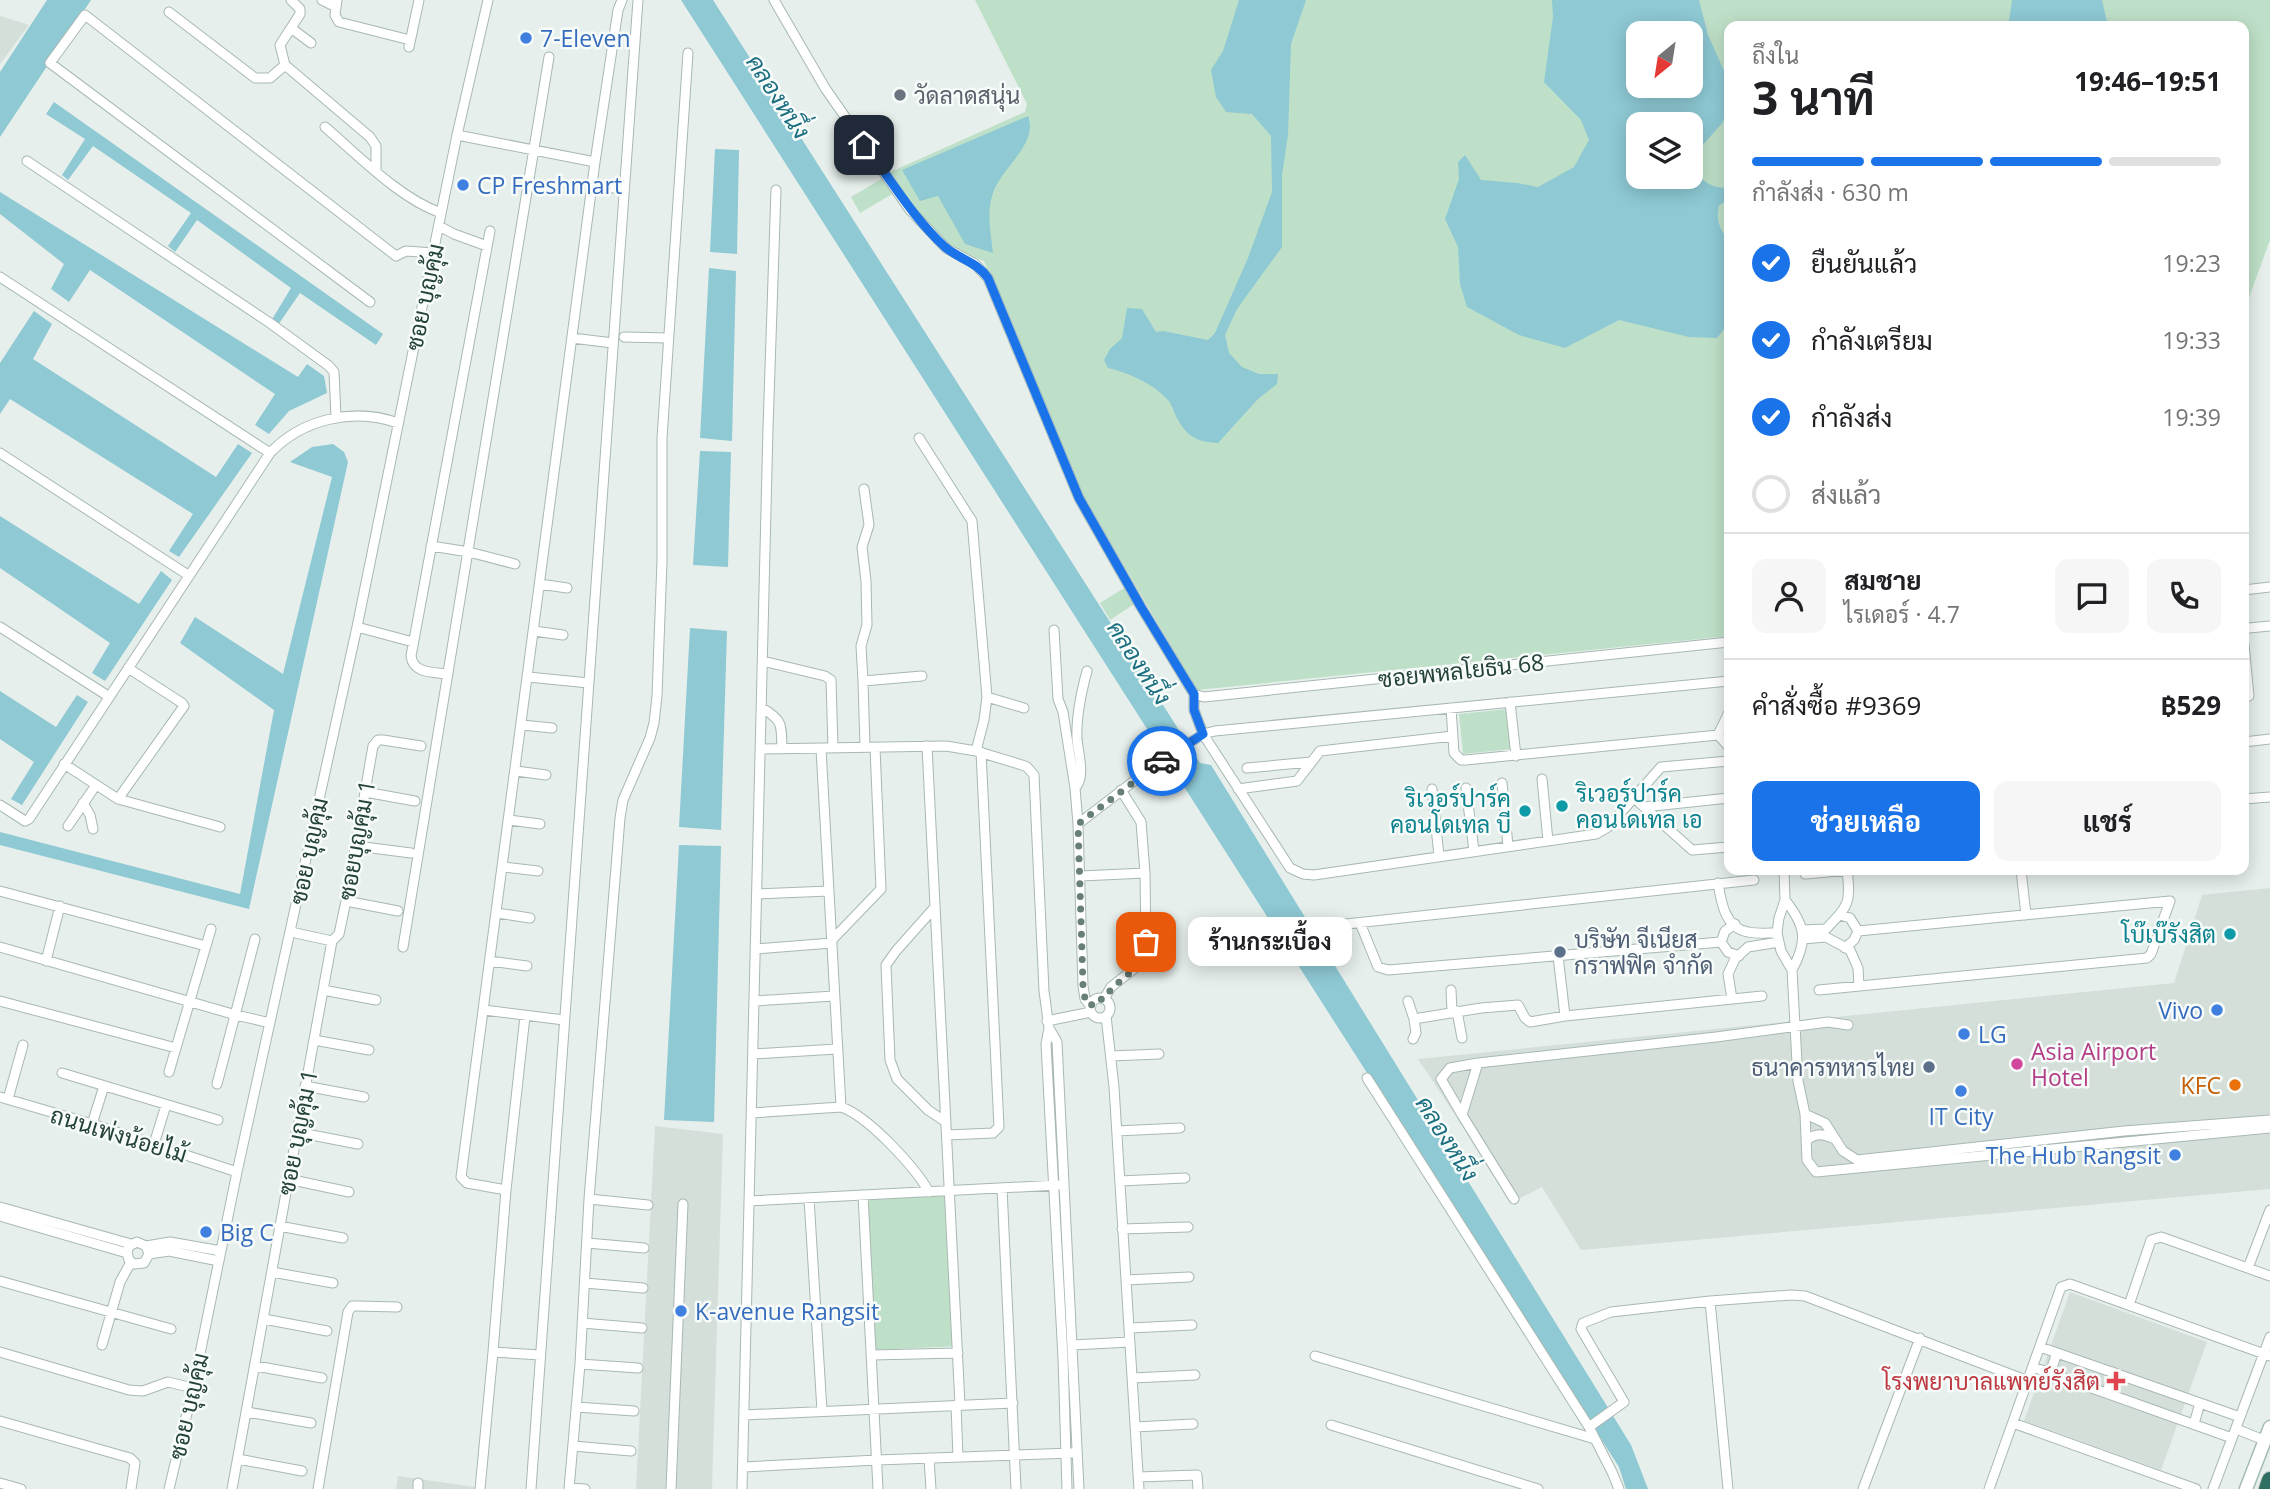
<!DOCTYPE html>
<html lang="th">
<head>
<meta charset="utf-8">
<style>
	body { margin:0; font-family:"Open Sans",Sarabun,sans-serif; background:#f6f6f6; color:#202124; height:100vh; display:flex; flex-direction:column; font-size:26px; white-space:nowrap }
	* { box-sizing:border-box; margin:0 }
	p { font-size:23px; color:#757577 }
	.icon { flex:none; width:38px; height:38px; fill:none; stroke:currentColor; stroke-width:2; stroke-linecap:round; stroke-linejoin:round }
	.map { position:relative; flex:1; overflow:hidden }
	.panel { position:absolute; left:1724px; top:21px; width:525px; height:854px; display:flex; flex-direction:column; background:#fff; border-radius:14px; box-shadow:0 4px 18px #0003 }
	.panel>* { flex:none }
	.needle { width:46px; rotate:210deg }
	.fabs { position:absolute; left:1626px; top:21px; display:grid; gap:14px }
	.fabs a { display:grid; place-items:center; width:77px; height:77px; border-radius:14px; background:#fff; box-shadow:0 4px 18px #0003; font-size:35px }
	.pin { position:absolute; display:grid; place-items:center; width:60px; height:60px; color:#fff; margin:-30px; border-radius:14px; box-shadow:0 4px 10px #0006 }
	.courier { position:absolute; display:grid; place-items:center; width:70px; height:70px; margin:-35px; border:5px solid #1a73e8; border-radius:50%; background:#fff; color:#222; box-shadow:0 2px 9px #0007 }
	.bubble { position:absolute; height:49px; border-radius:14px; background:#fff; box-shadow:0 4px 18px #0003; font-size:23px; font-weight:700; line-height:49px; text-align:center }
	.headline em { font-style:normal; font-weight:700 }
	.headline div { display:flex; flex-direction:column-reverse }
	.headline { display:flex; align-items:center; justify-content:space-between; height:119px; padding:0 28px }
	h1 { font-size:46px; font-weight:700; line-height:52px }
	.bar { display:grid; grid-template-columns:repeat(4,1fr); gap:10px 7px; align-content:center; height:84px; padding:0 28px }
	.bar i { height:9px; border-radius:5px; background:#e0e0e0 }
	.bar .active { background:#1a73e8 }
	.bar p { grid-column:span 4 }
	.line { display:flex; align-items:center; gap:18px; padding:0 28px; border-top:2px solid #e0e0e0 }
	.line div { flex:1 }
	.round { display:grid; place-items:center; flex:none; width:74px; height:74px; border-radius:14px; background:#f6f6f6 }
	ol { padding:0 28px; list-style:none }
	li { display:flex; align-items:center; gap:21px; height:77px }
	li p { margin-inline-start:auto }
	li .icon { padding:7px; border-radius:50%; background:#1a73e8; color:#fff; stroke-width:4 }
	li:last-child { color:#757577 }
	li i { width:38px; height:38px; border:4px solid #e0e0e0; border-radius:50% }
	.button { display:flex; gap:14px; margin-top:auto; padding:14px 28px }
	.button a { flex:1; height:80px; border-radius:14px; background:#1a73e8; color:#fff; font-size:28px; font-weight:700; line-height:80px; text-align:center }
	.button a+a { background:#f6f6f6; color:#202124 }
	.map>svg:first-child { display:block }
</style>
</head>
<body>
<div class="map">
<svg width="2270" height="1489" viewBox="0 0 2270 1489">
	<rect width="100%" height="100%" fill="#e6efeb"/>
	<path fill="#d4dfda" d="M0 16 29 25 0 64Z
		M2270 888V1189L1581 1250 1542 1187 1513 1202 1418 1059 2174 983 2202 895Z
		M655 1126 723 1134 712 1489H636Z
		M2070 1292 2207 1342 2161 1470 2024 1421Z
		M398 1476 475 1487 474 1489H396Z"/>
	<path fill="#bfe0c8" fill-rule="evenodd" d="M975 0H2270V240L2244 311V26H1729V636L1197 690 1076 484 984 261 951 250 915 216 886 174 1025 112 1027 104ZM1638 33H1690V86H1638ZM1638 124H1690V177H1638Z
		M885 177 894 193 860 213 851 197Z
		M1126 587 1136 603 1110 620 1100 603Z
		M1508 709 1513 749 1463 754 1459 714Z
		M949 1192 960 1346 872 1350 865 1198Z"/>
	<path fill="#8ec9d4" fill-rule="evenodd" d="M47 0H91L0 137V72Z
		M681 0H713L1200 763 1211 765 1631 1445 1648 1489H1626L1619 1467Z
		M1239 0H1306L1291 44 1288 135 1282 175V247L1237 309 1225 335 1229 353 1242 367 1259 374H1278L1277 384 1258 399 1218 443C1195 442 1185 435 1175 414 1173 409 1171 403 1167 399 1152 383 1129 373 1108 368L1104 360 1110 349 1122 338 1127 308 1142 309 1156 332 1163 331 1208 340 1215 333 1248 258 1272 192 1271 136 1252 114 1226 112 1216 97 1211 70 1223 51Z
		M1552 0H1699L1708 35 1729 82V100L1723 122 1702 146 1697 158 1698 176C1707 184 1717 190 1729 187V204L1725 202 1719 205C1714 229 1726 229 1729 250L1728 324 1717 338 1689 337 1619 320 1565 348 1519 335 1467 307 1460 284 1458 247 1445 219 1459 179 1458 162 1465 155 1481 180 1517 183 1538 187 1574 167 1589 140 1581 120 1544 82 1553 17ZM1638 33H1690V86H1638ZM1638 124H1690V177H1638Z
		M2012 0H2102L2108 26H2005L2009 21Z
		M54 102 383 334 376 345 300 293 278 325 271 321 291 288 197 220 175 252 168 246 191 213 93 146 68 180 62 175 85 139 46 114Z
		M1028 116C1039 144 1001 168 993 193 986 213 991 233 993 253L965 244 938 196 920 201 902 170Z
		M715 149 739 150 737 254 710 252Z
		M0 192 298 377 307 364 324 376 327 393 289 411 269 434 255 425 275 394 90 270 69 302 51 289 64 264 0 214Z
		M709 268 736 271 732 441 700 438Z
		M34 311 52 324 33 359 216 477 238 444 252 453 179 557 169 551 193 514 10 399 0 414V363Z
		M333 444 344 452 348 462 249 909 0 845V832L240 894 274 710 180 643 195 617 283 674 332 477 290 462 312 447Z
		M700 451 731 452 728 567 693 565Z
		M0 516 139 604 161 571 172 580 105 681 92 673 110 643 0 568Z
		M690 628 727 631 721 830 679 827Z
		M0 691 56 727 77 695 88 702 22 805 11 799 34 762 0 739Z
		M679 845 721 846 714 1122 664 1120Z"/>
	<g fill="none" stroke-linecap="round" stroke-linejoin="round">
		<defs>
			<path id="street" d="M291 0 300 9V14L280 45 285 65 370 137 376 146V170
				M322 0 336 7
				M337 0 335 15 339 22 410 40
				M774 0 825 88 910 210 946 248 975 264 988 278 1079 498 1141 607 1194 694V710L1203 734 1290 868 1303 874 1314 875 1596 834 1608 827 1661 767 1729 761
				M169 12 255 78H270L285 65
				M291 28 311 43
				M409 47 419 0
				M325 127C359 156 399 198 441 213
				M457 135 595 162
				M27 161 270 323 329 366 334 372 336 417
				M593 186 624 189
				M439 226 454 234 487 246
				M0 277 270 453
				M370 302 50 63 85 15 396 256 406 251 433 253
				M624 337 668 338
				M572 338 613 343
				M919 438 972 521 987 697 984 720 976 751
				M0 453 188 575
				M431 546 469 552 515 564
				M540 584 567 588
				M2244 590 2270 587
				M0 627 108 696
				M357 627 413 642
				M2249 628 2270 626
				M1054 630 1058 699 1063 712 1075 788 1078 824
				M534 631 563 635
				M2244 644 2249 696
				M763 661 825 676 831 680 833 748
				M448 674C434 672 413 674 411 656L490 231
				M528 677 589 683
				M863 681 861 646 867 625 866 581 862 547 869 525 864 489
				M1194 694 1204 697 1729 642
				M987 697 1024 708
				M1510 702 1516 756
				M762 708C784 721 781 725 782 749
				M1451 708 1454 753 1461 760H1466L1718 735
				M522 725 552 728
				M1718 735 1729 712
				M1718 735 1729 747
				M2244 742 2270 739
				M927 746 960 1405
				M865 747 863 681 922 676
				M761 749 946 746 976 751 1022 765 1027 767 1034 775 1044 991 1049 1028 1057 1042 1079 1489
				M821 749 841 1107
				M64 764 118 799 184 706 182 703 128 668
				M1247 768 1311 762
				M516 771 546 775
				M1542 779 1548 841
				M1502 783 1508 846
				M1075 788C1086 777 1078 753 1077 739 1076 715 1081 693 1087 671
				M1466 788 1474 851
				M1238 789 1297 781 1320 751 1453 736
				M1432 789 1439 856
				M365 792 415 801
				M1634 798 1692 850 1729 847
				M118 799 220 827
				M2244 799 2270 797
				M83 803 90 815 93 829
				M0 805 25 821 29 819 270 453C302 419 354 407 398 423
				M1644 807 1729 798
				M509 820 540 824
				M68 826 96 785
				M356 846 411 853
				M503 867 538 871
				M1784 870 1785 900 1779 918 1777 933 1781 951 1792 970 1798 1081 1805 1114 1807 1160 1816 1172 2270 1128
				M2021 870 2026 915
				M1805 874 1851 870
				M1081 876 1145 873
				M1718 883C1721 902 1725 928 1748 932 1757 934 1768 933 1777 933
				M0 891 206 946 176 1048 0 1001
				M758 894 829 891
				M1785 900C1806 926 1808 941 1792 970
				M346 901 398 911
				M935 907 896 951 886 965 890 1060 897 1079 928 1110 946 1122
				M497 913 530 918
				M1840 915 1850 918 1858 931 1854 940 1845 948
				M1360 923 1378 967 1388 970 1721 942
				M1735 924 1725 931 1721 942 1728 952 1739 956
				M1337 925 1754 880
				M1802 930 1826 929C1849 905 1851 903 1847 870
				M1803 939 1826 937 1850 950 1858 968 1859 986
				M832 940 881 889 875 748
				M332 941 339 934 346 901 373 746 378 740H383L421 746
				M206 946 211 929
				M0 947 236 1015 270 1023
				M403 947 549 57
				M756 949 832 943
				M1558 956 1565 1016
				M46 961 60 906
				M490 961 527 966
				M323 990 376 1000
				M1451 990 1452 1012
				M1819 990 2147 958 2151 954 2170 901 1858 931
				M1090 1008a10 10 0 1 1 20 0a10 10 0 1 1-20 0Z
				M1104 999 1111 987 1140 964 1146 950 1145 873 1141 822 1121 790
				M1732 999 1728 974 1735 959 1748 947 1779 942
				M755 1001 834 996
				M1408 1001 1414 1019 1481 1008 1518 1005 1525 1018 1530 1022 1565 1016 1762 996
				M1091 1006 1085 999 1083 986 1078 824 1147 771 1203 734 1215 731 1729 681
				M484 1010 564 1020
				M1457 1011 1462 1038
				M1106 1016 1114 1087 1139 1489
				M1047 1021 1091 1012
				M1049 1028 1046 1044 1063 1358 1067 1489
				M1413 1039 1416 1033 1414 1019
				M314 1040 369 1050
				M753 1054 837 1049
				M1111 1056 1159 1054
				M169 1072 176 1048
				M62 1073 218 1120
				M1367 1078 1589 1427 1612 1472 1619 1489
				M217 1084 255 939
				M305 1086 364 1097
				M0 1097 92 1124 237 1172
				M8 1099 23 1045
				M752 1113 841 1107C868 1116 915 1167 929 1192
				M1805 1114 1825 1123 1843 1151 1857 1160 2124 1131 2270 1120
				M1462 1115 1441 1079 1450 1068 1478 1063
				M92 1124 104 1086
				M1117 1131 1180 1128
				M296 1132 358 1144
				M947 1135 993 1133 999 1127 981 752
				M1806 1141C1816 1132 1823 1134 1835 1139
				M154 1144 166 1105
				M288 1179 349 1192
				M1120 1181 1185 1178
				M1002 1188 1016 1489
				M506 1190 525 1016
				M863 1195 878 1489
				M809 1198 822 1411
				M589 1199 648 1205
				M1514 1199 1462 1115 1478 1063 1716 1037 1828 1022 1848 1025
				M749 1201 1058 1185
				M0 1207 131 1244
				M0 1216 127 1253 129 1260 134 1264 144 1263 149 1254 146 1246 137 1242 129 1246 127 1253
				M279 1226 343 1238
				M1122 1229 1188 1227
				M587 1243 644 1248
				M146 1246 170 1242 221 1251
				M149 1254 169 1251 219 1261
				M2248 1268 2270 1210
				M272 1272 333 1283
				M1126 1280 1189 1277
				M0 1281 171 1329
				M585 1283 643 1288
				M1710 1301 1728 1489
				M2129 1305 2151 1240 2161 1237 2270 1276
				M264 1319 327 1331
				M582 1323 642 1328
				M1130 1328 1192 1325
				M102 1345 120 1282 131 1262
				M1072 1345 1130 1342
				M2040 1347 2240 1417
				M0 1352 129 1390 143 1391 168 1382 193 1388
				M540 1355 493 1352 506 1190 467 1183 461 1177 595 162 618 10 622 0
				M872 1355 958 1353
				M1315 1356 1595 1439
				M580 1364 638 1368
				M256 1366 322 1378
				M2033 1367 2232 1438
				M2050 1373 2057 1353
				M1133 1378 1195 1375
				M2107 1393 2113 1372
				M956 1405 958 1457
				M576 1407 634 1411
				M247 1412 311 1423
				M744 1415 1013 1403
				M0 1421 130 1458 135 1463 131 1489
				M2013 1423 2196 1489
				M2194 1424 2200 1403
				M1331 1425 1538 1489
				M1135 1427 1193 1424
				M1589 1427 1624 1402 1581 1329 1583 1323 1611 1312 1710 1301 1791 1295 1805 1296 2028 1381
				M2236 1429 2264 1440
				M573 1446 631 1451
				M929 1458 931 1489
				M238 1459 302 1471
				M743 1467 877 1460 1072 1453
				M1138 1477 1197 1475 1198 1489
				M0 1483 21 1489
				M569 1488 585 1489
				M169 1489 193 1388 237 1172 357 627 457 135 488 0
				M232 1489 332 941 291 932
				M318 1489 348 1312 352 1306H357L397 1307
				M418 1489V1483
				M480 1489 493 1352
				M531 1489 638 0
				M569 1489 580 1364 589 1199 620 818 623 800 650 738 654 723 657 696 662 561V438L688 53
				M671 1489 683 1204
				M742 1489 768 428 776 190
				M1863 1489 1920 1338
				M1989 1489 2061 1287 2070 1284 2270 1356
				M2213 1489 2270 1337"/>
			<path id="secondary" d="M2246 1489 2270 1427"/>
			<path id="highway" d="M2267 1489 2270 1480"/>
		</defs>
		<use href="#street" stroke="#a8b8b2" stroke-width="11"/>
		<use href="#secondary" stroke="#a4bbb3" stroke-width="15"/>
		<use href="#highway" stroke="#c2cac8" stroke-width="18"/>
		<use href="#street" stroke="#fff" stroke-width="9"/>
		<use href="#secondary" stroke="#fff" stroke-width="12"/>
		<use href="#highway" stroke="#2f6f62" stroke-width="16"/>
	</g>
	<g fill="none" stroke-linecap="round" stroke-linejoin="round">
		<path stroke="#687f78" stroke-width="7" stroke-dasharray="0 12.6" d="M1146 942C1146 970 1118 976 1104 999L1094 1000 1091 1006 1085 999 1083 986 1078 824 1162 761"/>
		<path stroke="#1a73e8" stroke-width="9" d="M864 145C891 179 912 217 945 247 959 259 977 262 988 278L1079 498 1141 607 1194 694V710L1203 734 1162 761"/>
	</g>
	<g fill="#3f7fe0" stroke="#f7fbf9" stroke-width="2.5">
		<circle cx="526" cy="38" r="7"/>
		<circle cx="463" cy="185" r="7"/>
		<circle cx="2217" cy="1010" r="7"/>
		<circle cx="1964" cy="1034" r="7"/>
		<circle cx="1961" cy="1091" r="7"/>
		<circle cx="2175" cy="1155" r="7"/>
		<circle cx="206" cy="1232" r="7"/>
		<circle cx="681" cy="1311" r="7"/>
	</g>
	<circle fill="#6b7280" stroke="#f7fbf9" stroke-width="2.5" cx="900" cy="95" r="7"/>
	<g fill="#0f9aa8" stroke="#f7fbf9" stroke-width="2.5">
		<circle cx="1562" cy="806" r="7"/>
		<circle cx="1525" cy="811" r="7"/>
		<circle cx="2230" cy="934" r="7"/>
	</g>
	<g fill="#5c6f8a" stroke="#f7fbf9" stroke-width="2.5">
		<circle cx="1560" cy="952" r="7"/>
		<circle cx="1929" cy="1067" r="7"/>
	</g>
	<circle fill="#d1479c" stroke="#f7fbf9" stroke-width="2.5" cx="2017" cy="1064" r="7"/>
	<circle fill="#e8710a" stroke="#f7fbf9" stroke-width="2.5" cx="2235" cy="1085" r="7"/>
	<path fill="#e0444e" stroke="#f7fbf9" stroke-width="2.5" d="M2112.5 1370.5h7v7h7v7h-7v7h-7v-7h-7v-7h7z"/>
	<g text-anchor="middle" dominant-baseline="central" stroke-width="5" stroke-linejoin="round" paint-order="stroke">
		<g font-size="23" fill="#366cbe" stroke="#f7fbf9" text-anchor="start">
			<text x="540" y="38">7-Eleven</text>
			<text x="477" y="185">CP Freshmart</text>
			<text x="2203" y="1010" text-anchor="end">Vivo</text>
			<text x="1978" y="1034">LG</text>
			<text x="1961" y="1116" text-anchor="middle">IT City</text>
			<text x="2161" y="1155" text-anchor="end">The Hub Rangsit</text>
			<text x="220" y="1232">Big C</text>
			<text x="695" y="1311">K-avenue Rangsit</text>
		</g>
		<g font-size="23" fill="#5b616d" stroke="#f7fbf9" text-anchor="start">
			<text x="914" y="95">วัดลาดสนุ่น</text>
		</g>
		<g font-size="23" fill="#24423a" stroke="#f7fbf9">
			<text transform="translate(424 297) rotate(-78)">ซอย บุญคุ้ม</text>
			<text transform="translate(1461 670) rotate(-6)">ซอยพหลโยธิน 68</text>
			<text transform="translate(356 840) rotate(-80)">ซอยบุญคุ้ม 1</text>
			<text transform="translate(308 851) rotate(-78)">ซอย บุญคุ้ม</text>
			<text transform="translate(297 1132) rotate(-79)">ซอย บุญคุ้ม 1</text>
			<text transform="translate(119 1134) rotate(17)">ถนนเพ่งน้อยไม้</text>
			<text transform="translate(188 1406) rotate(-77)">ซอย บุญคุ้ม</text>
		</g>
		<g font-size="23" fill="#0d838f" stroke="#f7fbf9" text-anchor="end">
			<text x="1576" y="793" text-anchor="start">ริเวอร์ปาร์ค<tspan x="1576" dy="26">คอนโดเทล เอ</tspan></text>
			<text x="1511" y="798">ริเวอร์ปาร์ค<tspan x="1511" dy="26">คอนโดเทล บี</tspan></text>
			<text x="2216" y="934">โบ๊เบ๊รังสิต</text>
		</g>
		<g font-size="23" fill="#4e5e75" stroke="#f7fbf9" text-anchor="start">
			<text x="1574" y="939">บริษัท จีเนียส<tspan x="1574" dy="26">กราฟฟิค จำกัด</tspan></text>
			<text x="1915" y="1067" text-anchor="end">ธนาคารทหารไทย</text>
		</g>
		<g font-size="23" fill="#b23c85" stroke="#f7fbf9" text-anchor="start">
			<text x="2031" y="1051">Asia Airport<tspan x="2031" dy="26">Hotel</tspan></text>
		</g>
		<g font-size="23" fill="#c56008" stroke="#f7fbf9" text-anchor="end">
			<text x="2221" y="1085">KFC</text>
		</g>
		<g font-size="23" fill="#be3a42" stroke="#f7fbf9" text-anchor="end">
			<text x="2100" y="1381">โรงพยาบาลแพทย์รังสิต</text>
		</g>
		<g font-size="24" font-style="italic" fill="#1c6f80" stroke="#f7fbf9">
			<text transform="translate(779 96) rotate(57)">คลองหนึ่ง</text>
			<text transform="translate(1140 662) rotate(57)">คลองหนึ่ง</text>
			<text transform="translate(1448 1138) rotate(58)">คลองหนึ่ง</text>
		</g>
	</g>
</svg>
<div class="fabs">
<a><svg class="needle" viewBox="-14 -14 28 28"><path d="M0-13l5 13h-10z" fill="#e53935"/><path d="M0 13l5-13h-10z" fill="#757577"/></svg></a>
<a><svg class="icon" aria-label="layers" viewBox="0 0 24 24"><path d="M12 4l9 5-9 5-9-5zM3 14l9 5 9-5"/></svg></a>
</div>
<div class="pin" style="left:1146px;top:942px;background:#ea580c"><svg class="icon" aria-label="bag" viewBox="0 0 24 24"><path d="M5 8h14l-1 12H6zM9 8a3 3 0 0 1 6 0"/></svg></div>
<div class="pin" style="left:864px;top:145px;background:#1f2937"><svg class="icon" aria-label="home" viewBox="0 0 24 24"><path d="M3 11l9-7 9 7M6 9v11h12V9"/></svg></div>
<div class="courier" style="left:1162px;top:761px"><svg class="icon" aria-label="car" viewBox="0 0 24 24"><path d="M5 17H2v-5l4-1 3-4h7l3 4 3 1v5h-3M9 17h6M6 11h13"/><circle cx="7" cy="17" r="2"/><circle cx="17" cy="17" r="2"/></svg></div>
<div class="bubble" style="left:1188px;top:917px;width:164px">ร้านกระเบื้อง</div>
<section class="panel">
<div class="headline"><div><h1>3 นาที</h1><p>ถึงใน</p></div><em>19:46–19:51</em></div>
<div class="bar"><i class="active"></i><i class="active"></i><i class="active"></i><i></i><p>กำลังส่ง · 630 m</p></div>
<ol>
<li><svg class="icon" aria-label="check" viewBox="0 0 24 24"><path d="M5 12l5 5 9-10"/></svg>ยืนยันแล้ว<p>19:23</p></li>
<li><svg class="icon" aria-label="check" viewBox="0 0 24 24"><path d="M5 12l5 5 9-10"/></svg>กำลังเตรียม<p>19:33</p></li>
<li><svg class="icon" aria-label="check" viewBox="0 0 24 24"><path d="M5 12l5 5 9-10"/></svg>กำลังส่ง<p>19:39</p></li>
<li><i></i>ส่งแล้ว</li>
</ol>
<div class="line" style="height:126px"><a class="round"><svg class="icon" aria-label="person" viewBox="0 0 24 24"><circle cx="12" cy="8" r="4"/><path d="M4 21q1-7 8-7t8 7"/></svg></a><div><b>สมชาย</b><p>ไรเดอร์ · 4.7</p></div><a class="round"><svg class="icon" aria-label="chat" viewBox="0 0 24 24"><path d="M4 5h16v11H9l-5 4z"/></svg></a><a class="round"><svg class="icon" aria-label="phone" viewBox="0 0 24 24"><path d="M5 4h4l2 5-3 2q2 4 5 5l2-3 5 2v4C11 20 4 13 5 4z"/></svg></a></div>
<div class="line" style="height:91px"><div>คำสั่งซื้อ #9369</div><b>฿529</b></div>
<div class="button"><a>ช่วยเหลือ</a><a>แชร์</a></div>
</section>
</div>
</body>
</html>
